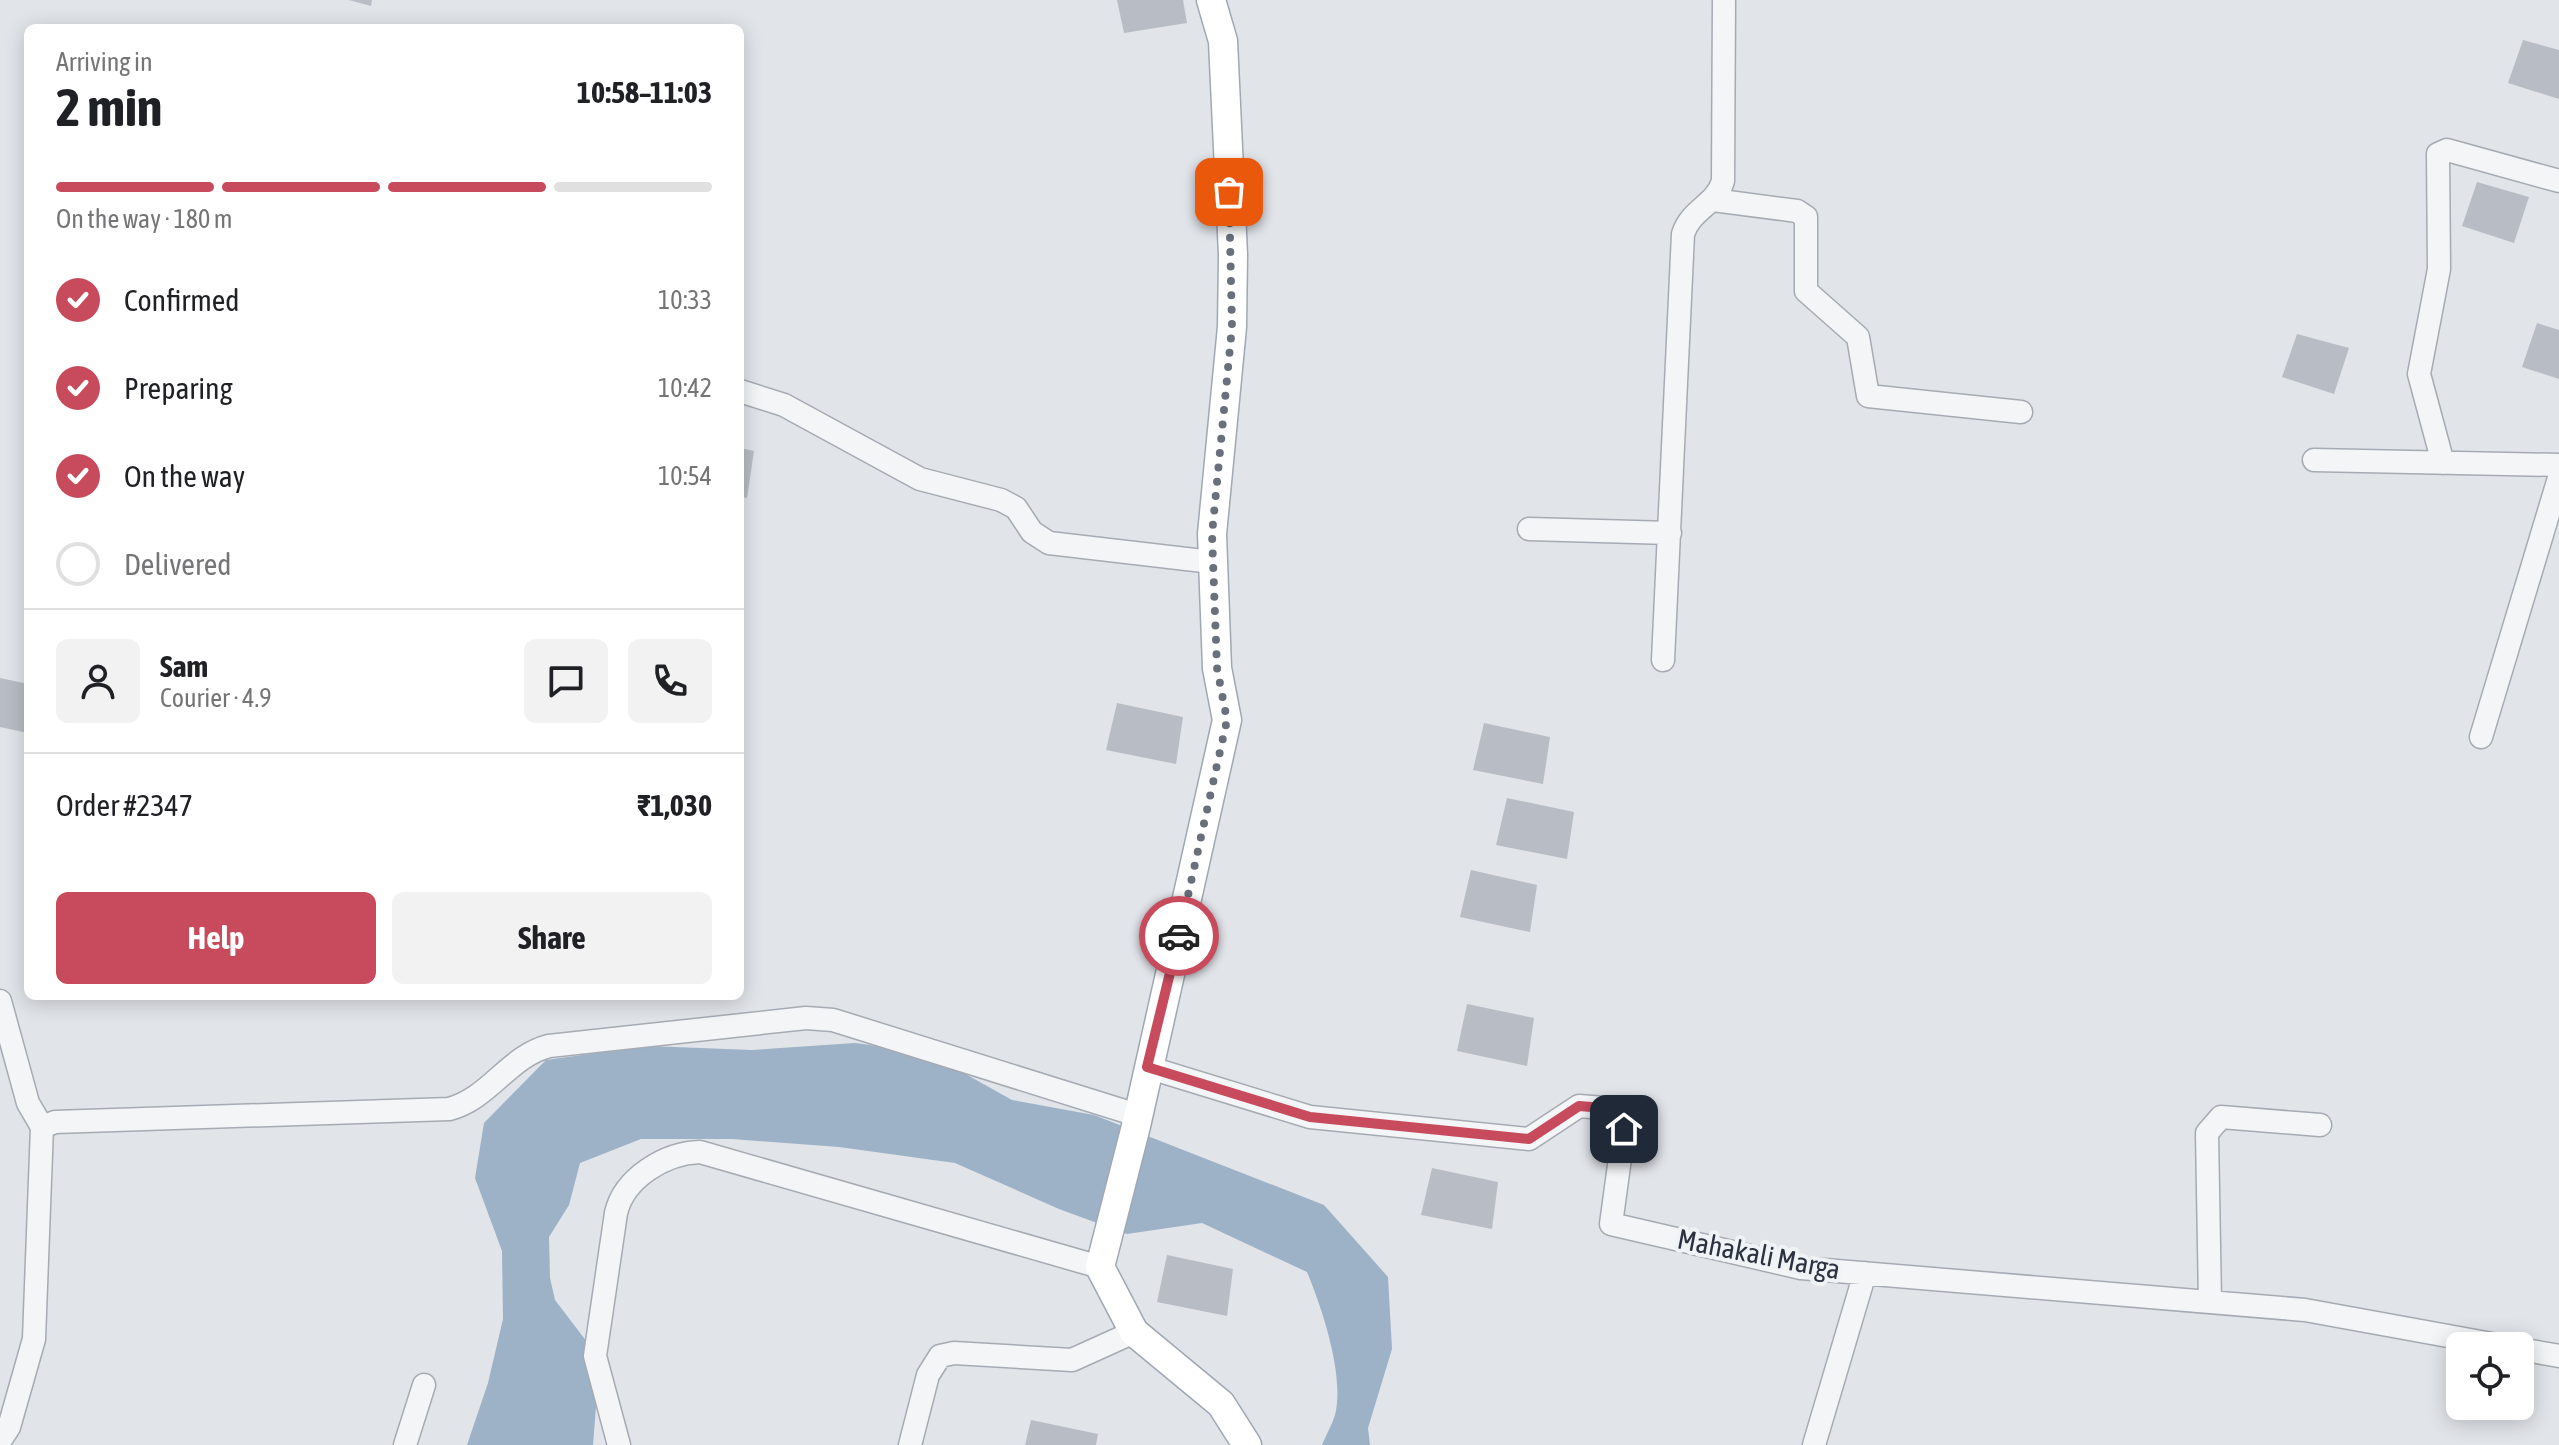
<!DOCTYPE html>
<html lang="en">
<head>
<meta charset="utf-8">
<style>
	body { margin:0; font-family:"Asap Condensed",sans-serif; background:#f2f2f2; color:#202124; height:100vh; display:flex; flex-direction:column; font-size:30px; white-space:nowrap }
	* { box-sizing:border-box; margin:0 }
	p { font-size:26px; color:#757577 }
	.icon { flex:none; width:44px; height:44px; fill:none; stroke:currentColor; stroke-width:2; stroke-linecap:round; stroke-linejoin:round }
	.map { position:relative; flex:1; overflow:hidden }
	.details { position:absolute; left:24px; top:24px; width:720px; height:976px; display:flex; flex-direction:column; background:#fff; border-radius:12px; box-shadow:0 4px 20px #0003 }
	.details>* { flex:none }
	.fabs { position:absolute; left:2446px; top:1332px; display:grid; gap:16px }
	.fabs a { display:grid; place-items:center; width:88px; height:88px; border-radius:12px; background:#fff; box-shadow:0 4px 20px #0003; font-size:40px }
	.pin { position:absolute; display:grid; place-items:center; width:68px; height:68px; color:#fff; margin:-34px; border-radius:16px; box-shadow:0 4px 12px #0006 }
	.courier { position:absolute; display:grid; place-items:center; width:80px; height:80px; margin:-40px; border:6px solid #c84b5d; border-radius:50%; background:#fff; color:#222; box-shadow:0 2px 10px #0007 }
	.headline em { font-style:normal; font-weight:700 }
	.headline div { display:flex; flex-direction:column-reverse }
	.headline { display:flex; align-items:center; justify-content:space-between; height:136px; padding:0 32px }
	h1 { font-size:52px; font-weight:700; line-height:60px }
	.bar { display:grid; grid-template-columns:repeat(4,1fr); gap:12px 8px; align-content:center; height:96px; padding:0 32px }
	.bar i { height:10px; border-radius:6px; background:#e0e0e0 }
	.bar .current { background:#c84b5d }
	.bar p { grid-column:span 4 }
	.line { display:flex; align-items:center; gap:20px; padding:0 32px; border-top:2px solid #e0e0e0 }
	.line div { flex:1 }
	.round { display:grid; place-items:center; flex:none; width:84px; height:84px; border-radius:12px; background:#f2f2f2 }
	ol { padding:0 32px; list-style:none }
	li { display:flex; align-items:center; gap:24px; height:88px }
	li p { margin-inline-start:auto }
	li .icon { padding:8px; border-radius:50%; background:#c84b5d; color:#fff; stroke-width:4 }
	li:last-child { color:#757577 }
	li i { width:44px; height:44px; border:4px solid #e0e0e0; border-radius:50% }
	.cta { display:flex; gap:16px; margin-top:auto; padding:16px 32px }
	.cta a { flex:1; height:92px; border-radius:12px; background:#c84b5d; color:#fff; font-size:32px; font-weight:700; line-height:92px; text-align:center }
	.cta a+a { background:#f2f2f2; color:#202124 }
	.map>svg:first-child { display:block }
</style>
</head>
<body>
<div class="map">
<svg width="2559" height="1445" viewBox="0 0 2559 1445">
	<rect width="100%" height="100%" fill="#e1e4e9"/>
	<path fill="#9db1c7" d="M855 1043 928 1053 1012 1100 1094 1115 1324 1205 1388 1277 1392 1349 1368 1428 1370 1445H1322C1326 1435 1332 1425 1335 1415 1345 1376 1322 1308 1307 1272L1202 1223 1127 1234 1059 1209 955 1163 839 1147 732 1139H641L580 1163 569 1205 549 1237 550 1278 555 1300 587 1342 597 1393 593 1445H467L488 1383 503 1319 502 1251 475 1178 484 1123 546 1060 648 1046 752 1050Z"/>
	<path fill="#b8bdc5" d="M349 0H372L371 6Z
		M1117 0H1183L1187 23 1124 33Z
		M2523 40 2559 50V99L2508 83Z
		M2477 182 2529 197 2514 243 2462 226Z
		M2537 323 2559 330V379L2522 367Z
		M2297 334 2349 348 2334 394 2282 377Z
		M740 448 754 451 747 498 740 497Z
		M0 678 28 684V733L0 727Z
		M1117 703 1183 717 1176 764 1106 750Z
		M1484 723 1550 737 1543 784 1473 770Z
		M1507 798 1574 812 1567 859 1496 845Z
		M1471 870 1537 885 1530 932 1460 917Z
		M1467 1004 1534 1018 1527 1066 1457 1051Z
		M1432 1168 1498 1182 1492 1229 1421 1215Z
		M1167 1255 1233 1269 1227 1316 1157 1302Z
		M1031 1420 1098 1434 1096 1445H1025Z"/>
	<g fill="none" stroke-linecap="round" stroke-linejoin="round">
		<defs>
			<path id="minor" d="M1713 200 1797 211 1806 217V291L1858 337 1868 396 2021 412
				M740 391 784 405 920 479 1001 500 1016 508 1032 532 1049 543 1212 562
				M2314 460 2559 465
				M2443 463 2419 374 2439 269 2438 154 2447 150 2559 181
				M1529 529 1670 533
				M1663 660 1683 234C1691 209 1716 205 1723 181L1724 0
				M2481 737 2559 478
				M0 1001 28 1103 42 1127 34 1339 9 1427 0 1441
				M1147 1067 1310 1117 1529 1139 1579 1106 1604 1108 1624 1129 1611 1224 1801 1268 2305 1310 2503 1346
				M42 1127 55 1122 449 1109C489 1099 509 1056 549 1046L806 1018 833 1020 1137 1115
				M2210 1302 2207 1133 2221 1117 2320 1125
				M2520 1349 2559 1356
				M405 1445 424 1385
				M619 1445 595 1356 616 1213C624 1178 665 1153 700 1152L1100 1267
				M910 1445 928 1375 940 1356 954 1353 1072 1360 1134 1332
				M1814 1445 1865 1273"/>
			<path id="major" d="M1211 0 1223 41 1233 255 1232 327 1212 534 1217 668 1227 720 1136 1126 1100 1267 1134 1332 1221 1404 1247 1445"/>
		</defs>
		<use href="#minor" stroke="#a6abb3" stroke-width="25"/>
		<use href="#major" stroke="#a0a8b4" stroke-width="31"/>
		<use href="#minor" stroke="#f3f5f7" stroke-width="22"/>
		<use href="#major" stroke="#fff" stroke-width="28"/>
	</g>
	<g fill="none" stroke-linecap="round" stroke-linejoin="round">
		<path stroke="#6a707b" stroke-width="8" stroke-dasharray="0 14.4" d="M1179 936 1227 720 1217 668 1212 534 1232 327 1229 192"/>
		<path stroke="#c84b5d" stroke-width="10" d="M1179 936 1147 1067 1310 1117 1529 1139 1579 1106 1604 1108 1624 1129"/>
	</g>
	<g text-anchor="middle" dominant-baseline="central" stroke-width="8" stroke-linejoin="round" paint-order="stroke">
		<g font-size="28" fill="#2a3240" stroke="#f0f3f6">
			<text transform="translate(1759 1254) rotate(11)">Mahakali Marga</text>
		</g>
	</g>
</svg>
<div class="fabs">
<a><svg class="icon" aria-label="locate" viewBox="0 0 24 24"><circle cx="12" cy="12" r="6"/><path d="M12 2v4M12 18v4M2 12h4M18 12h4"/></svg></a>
</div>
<div class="pin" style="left:1229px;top:192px;background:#ea580c"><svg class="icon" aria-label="bag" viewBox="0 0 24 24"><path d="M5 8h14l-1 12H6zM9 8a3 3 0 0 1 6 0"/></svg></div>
<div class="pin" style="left:1624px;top:1129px;background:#1f2937"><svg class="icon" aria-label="home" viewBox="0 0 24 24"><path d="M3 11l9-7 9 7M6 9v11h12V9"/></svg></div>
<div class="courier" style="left:1179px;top:936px"><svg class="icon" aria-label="car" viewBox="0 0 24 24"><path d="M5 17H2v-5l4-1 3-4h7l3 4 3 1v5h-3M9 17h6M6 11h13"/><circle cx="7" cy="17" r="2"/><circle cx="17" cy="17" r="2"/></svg></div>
<section class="details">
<div class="headline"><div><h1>2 min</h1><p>Arriving in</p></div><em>10:58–11:03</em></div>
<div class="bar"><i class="current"></i><i class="current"></i><i class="current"></i><i></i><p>On the way · 180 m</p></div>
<ol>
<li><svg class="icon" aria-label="check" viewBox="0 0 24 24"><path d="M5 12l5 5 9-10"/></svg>Confirmed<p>10:33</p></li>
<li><svg class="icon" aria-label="check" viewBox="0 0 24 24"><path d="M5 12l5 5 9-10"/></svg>Preparing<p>10:42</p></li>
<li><svg class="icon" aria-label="check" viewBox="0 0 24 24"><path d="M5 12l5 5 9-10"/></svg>On the way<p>10:54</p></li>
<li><i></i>Delivered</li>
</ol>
<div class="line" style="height:144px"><a class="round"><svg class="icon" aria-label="person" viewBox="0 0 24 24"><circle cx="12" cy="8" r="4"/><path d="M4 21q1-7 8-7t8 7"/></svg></a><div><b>Sam</b><p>Courier · 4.9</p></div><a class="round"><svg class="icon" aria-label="chat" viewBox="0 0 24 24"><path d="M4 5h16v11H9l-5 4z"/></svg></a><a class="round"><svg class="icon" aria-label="phone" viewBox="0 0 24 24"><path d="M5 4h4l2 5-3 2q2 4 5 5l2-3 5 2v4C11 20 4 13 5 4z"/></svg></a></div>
<div class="line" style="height:104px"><div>Order #2347</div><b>₹1,030</b></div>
<div class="cta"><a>Help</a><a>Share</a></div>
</section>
</div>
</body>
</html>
